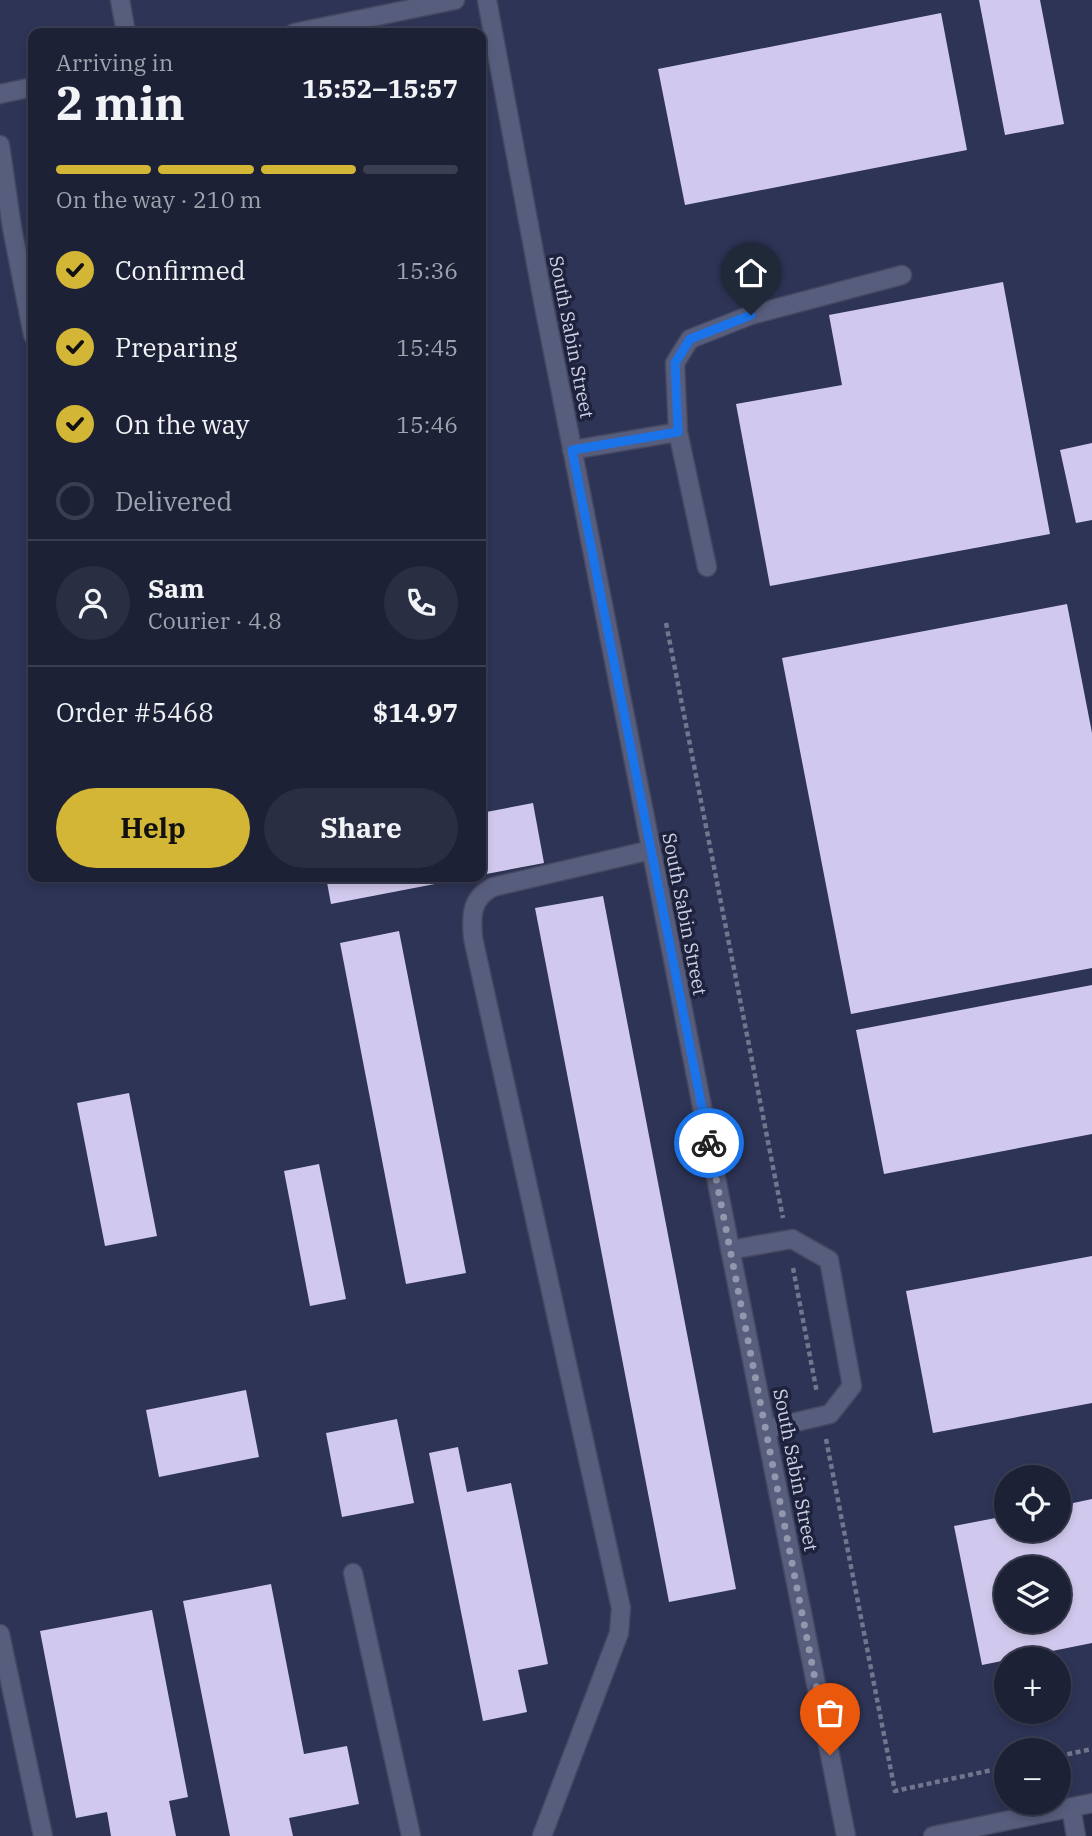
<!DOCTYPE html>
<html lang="en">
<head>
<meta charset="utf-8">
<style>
	body { margin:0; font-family:"IBM Plex Serif",serif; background:#2a2e42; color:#f1f3f6; height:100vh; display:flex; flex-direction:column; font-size:26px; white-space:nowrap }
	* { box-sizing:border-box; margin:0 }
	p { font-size:23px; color:#a0a3ad }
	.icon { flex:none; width:38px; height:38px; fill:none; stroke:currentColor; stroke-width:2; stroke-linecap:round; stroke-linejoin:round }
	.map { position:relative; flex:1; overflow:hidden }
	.side { position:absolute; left:28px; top:28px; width:458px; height:854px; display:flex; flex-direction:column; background:#1d2136; border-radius:14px; box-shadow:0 4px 10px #0003,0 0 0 2px #3b3e51 }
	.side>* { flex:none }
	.fabs { position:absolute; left:994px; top:1465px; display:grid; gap:14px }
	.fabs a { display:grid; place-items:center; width:77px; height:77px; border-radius:50%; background:#1d2136; box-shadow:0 4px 10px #0003,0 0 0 2px #3b3e51; font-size:35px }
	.pin { position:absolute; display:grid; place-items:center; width:60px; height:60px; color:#fff; margin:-72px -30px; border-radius:50% 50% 50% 0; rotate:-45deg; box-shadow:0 0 7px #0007 }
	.pin .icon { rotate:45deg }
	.courier { position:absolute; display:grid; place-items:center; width:70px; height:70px; margin:-35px; border:5px solid #1a73e8; border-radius:50%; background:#fff; color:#222; box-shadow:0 2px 9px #0007 }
	.headline em { font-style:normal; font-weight:700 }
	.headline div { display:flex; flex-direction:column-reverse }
	.headline { display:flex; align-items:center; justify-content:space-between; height:119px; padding:0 28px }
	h1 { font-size:46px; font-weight:700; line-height:52px }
	.bar { display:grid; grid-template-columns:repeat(4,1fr); gap:10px 7px; align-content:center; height:84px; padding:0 28px }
	.bar i { height:9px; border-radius:5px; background:#3b3e51 }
	.bar .current { background:#d3b635 }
	.bar p { grid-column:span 4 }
	.line { display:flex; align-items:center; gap:18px; padding:0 28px; border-top:2px solid #3b3e51 }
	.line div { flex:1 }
	.round { display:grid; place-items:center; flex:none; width:74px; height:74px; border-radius:37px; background:#2a2e42 }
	ol { padding:0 28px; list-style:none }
	li { display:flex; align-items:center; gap:21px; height:77px }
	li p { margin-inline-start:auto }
	li .icon { padding:7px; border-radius:50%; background:#d3b635; color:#111; stroke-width:4 }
	li:last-child { color:#a0a3ad }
	li i { width:38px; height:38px; border:4px solid #3b3e51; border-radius:50% }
	.cta { display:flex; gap:14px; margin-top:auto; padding:14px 28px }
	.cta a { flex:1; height:80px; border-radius:42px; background:#d3b635; color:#111; font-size:28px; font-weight:700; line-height:80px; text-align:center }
	.cta a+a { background:#2a2e42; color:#f1f3f6 }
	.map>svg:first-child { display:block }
</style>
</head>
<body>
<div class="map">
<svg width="1092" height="1836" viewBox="0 0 1092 1836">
	<rect width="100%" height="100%" fill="#272c48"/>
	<path fill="#2e3456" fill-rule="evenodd" d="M0 0H419L268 33H33V877H481V33H291L453 0H1092V1800L918 1836H0ZM1006 1477H1059V1530H1006ZM1006 1568H1059V1620H1006ZM1006 1659H1059V1712H1006ZM1006 1750H1059V1802H1006Z"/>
	<path fill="#d1c9ed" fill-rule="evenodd" d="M979 0H1040L1064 124 1005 135Z
		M941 13 967 150 685 205 658 69Z
		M1003 282 1050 534 770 586 736 404 842 385 829 315Z
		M1092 443V520L1076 523 1060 450Z
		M1067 604 1092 733V968L851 1014 782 658Z
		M533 803 544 863 481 875V813Z
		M326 877H466V878L331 904Z
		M603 896 736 1589 669 1602 535 908Z
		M399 931 466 1273 406 1284 340 943Z
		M1092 985V1134L884 1174 856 1030Z
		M129 1093 157 1236 105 1246 77 1103Z
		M319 1164 346 1299 310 1306 284 1171Z
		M1092 1256V1403L933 1433 906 1291Z
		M246 1390 259 1457 159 1477 146 1410Z
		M397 1419 414 1503 342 1517 326 1433Z
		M458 1447 467 1492 511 1483 548 1664 518 1670 527 1712 483 1721 429 1453Z
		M1092 1499V1643L982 1665 954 1526 1006 1516V1530H1059V1506ZM1006 1568H1059V1620H1006Z
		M271 1584 304 1754 347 1746 359 1804 289 1818 293 1836H230L183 1601Z
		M152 1610 188 1797 169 1801 176 1836H111L107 1812 76 1818 40 1631Z"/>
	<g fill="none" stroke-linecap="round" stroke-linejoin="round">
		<defs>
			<path id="service" d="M120 0 126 33
				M0 145 12 228 33 335
				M678 432 675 363 690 339 751 315 902 275
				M572 450 678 432 707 567
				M730 1250 792 1239 829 1260 852 1386 830 1414 767 1429
				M353 1573 411 1836
				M0 1634 43 1836
				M1071 1807 1076 1836
				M542 1836 619 1633 621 1608 473 938C471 916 471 898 493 887L651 850"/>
			<path id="minor" d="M487 0 544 306 846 1836
				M294 33 455 0
				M0 94 33 87"/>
			<path id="tertiary" d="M933 1836 1092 1803"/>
		</defs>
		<use href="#service" stroke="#454860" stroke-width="21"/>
		<use href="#minor" stroke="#454860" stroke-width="21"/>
		<use href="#tertiary" stroke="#454860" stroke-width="21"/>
		<path stroke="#71768d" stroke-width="4.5" stroke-dasharray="5 3.5" stroke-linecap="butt" d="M666 623 783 1218
			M793 1268 817 1393
			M826 1439 895 1791 1006 1767
			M1059 1756 1092 1749"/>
		<use href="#service" stroke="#575d7c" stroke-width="18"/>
		<use href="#minor" stroke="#575d7c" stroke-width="18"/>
		<use href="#tertiary" stroke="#575d7c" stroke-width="18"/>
	</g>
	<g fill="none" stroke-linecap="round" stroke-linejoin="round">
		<path stroke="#9397ad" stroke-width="7" stroke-dasharray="0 12.6" d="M709 1143 830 1755"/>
		<path stroke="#1a73e8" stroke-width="9" d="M709 1143 572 450 678 432 675 363 690 339 751 315"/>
	</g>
	<g text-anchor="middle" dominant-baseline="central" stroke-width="7" stroke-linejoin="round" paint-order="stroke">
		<g font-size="19" fill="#cdd1e3" stroke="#1e223d">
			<text transform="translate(572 337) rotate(79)">South Sabin Street</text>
			<text transform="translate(685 914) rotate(79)">South Sabin Street</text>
			<text transform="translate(796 1470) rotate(79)">South Sabin Street</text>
		</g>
	</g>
</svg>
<div class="fabs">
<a><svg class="icon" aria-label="locate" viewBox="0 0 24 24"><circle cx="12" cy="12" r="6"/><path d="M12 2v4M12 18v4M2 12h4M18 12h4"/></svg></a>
<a><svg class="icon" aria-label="layers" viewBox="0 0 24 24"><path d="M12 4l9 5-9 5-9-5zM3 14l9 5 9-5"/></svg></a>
<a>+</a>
<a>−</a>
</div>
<div class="pin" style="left:830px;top:1755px;background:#ea580c"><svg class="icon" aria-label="bag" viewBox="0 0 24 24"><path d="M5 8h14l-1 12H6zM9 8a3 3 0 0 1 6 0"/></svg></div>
<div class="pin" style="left:751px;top:315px;background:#1f2937"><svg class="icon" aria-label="home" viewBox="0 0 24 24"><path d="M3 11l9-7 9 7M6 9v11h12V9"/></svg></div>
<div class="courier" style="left:709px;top:1143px"><svg class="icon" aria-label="bike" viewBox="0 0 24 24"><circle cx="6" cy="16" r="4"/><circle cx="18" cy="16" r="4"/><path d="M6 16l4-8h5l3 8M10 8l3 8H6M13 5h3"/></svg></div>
<section class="side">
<div class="headline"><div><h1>2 min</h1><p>Arriving in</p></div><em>15:52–15:57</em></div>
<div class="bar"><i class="current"></i><i class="current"></i><i class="current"></i><i></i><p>On the way · 210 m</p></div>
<ol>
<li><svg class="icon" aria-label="check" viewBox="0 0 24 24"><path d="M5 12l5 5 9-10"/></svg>Confirmed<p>15:36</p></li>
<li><svg class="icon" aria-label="check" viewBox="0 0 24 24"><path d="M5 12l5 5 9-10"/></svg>Preparing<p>15:45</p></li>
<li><svg class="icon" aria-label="check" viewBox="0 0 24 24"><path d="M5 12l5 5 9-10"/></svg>On the way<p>15:46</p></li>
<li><i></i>Delivered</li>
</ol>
<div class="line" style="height:126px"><a class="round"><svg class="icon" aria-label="person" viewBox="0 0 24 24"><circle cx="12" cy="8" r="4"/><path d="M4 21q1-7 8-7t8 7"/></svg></a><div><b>Sam</b><p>Courier · 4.8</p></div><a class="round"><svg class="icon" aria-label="phone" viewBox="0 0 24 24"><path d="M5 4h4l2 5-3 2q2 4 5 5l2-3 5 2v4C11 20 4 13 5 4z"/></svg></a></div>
<div class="line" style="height:91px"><div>Order #5468</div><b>$14.97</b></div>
<div class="cta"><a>Help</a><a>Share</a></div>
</section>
</div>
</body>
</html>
